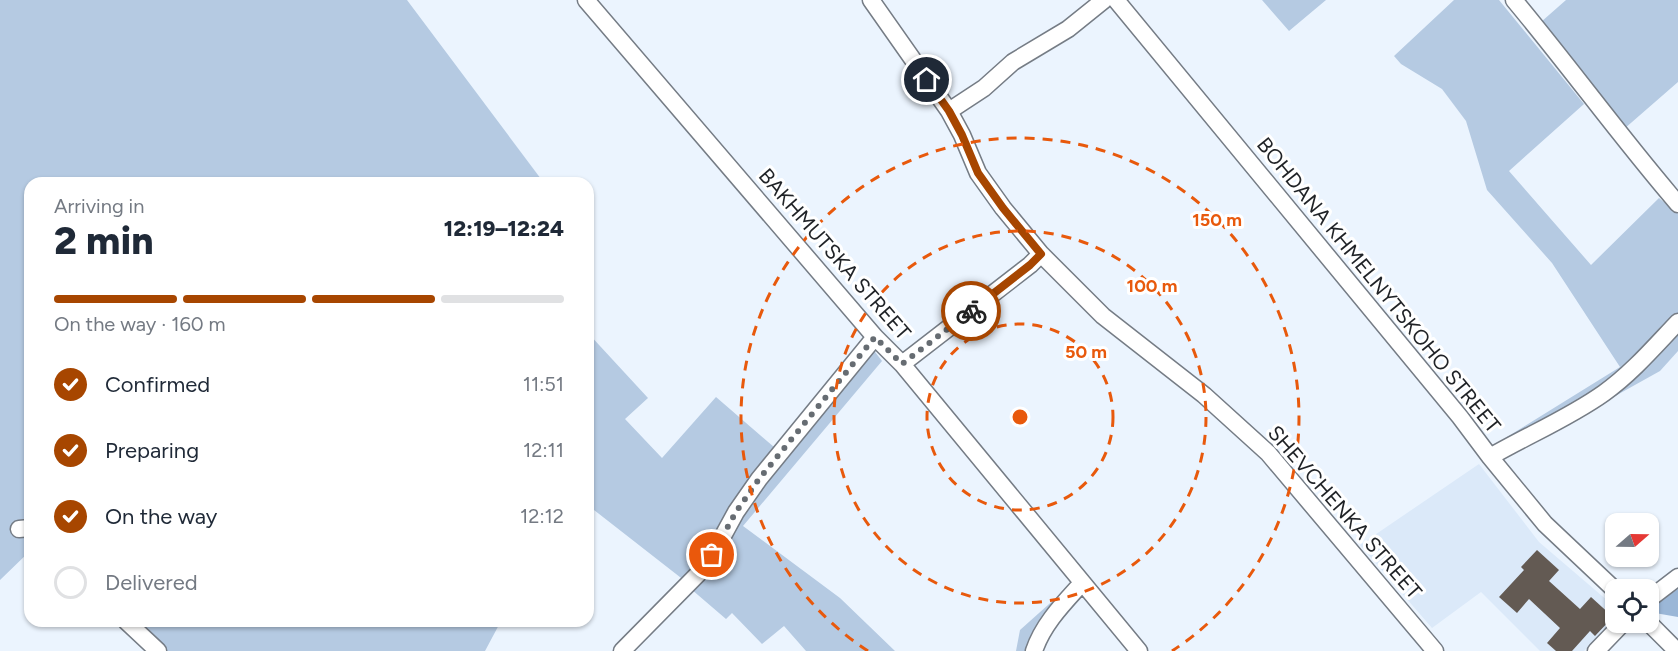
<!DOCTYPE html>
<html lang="en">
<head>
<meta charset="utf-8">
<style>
	body { margin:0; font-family:Figtree,sans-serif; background:#f2f2f3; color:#1f2937; height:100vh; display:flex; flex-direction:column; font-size:22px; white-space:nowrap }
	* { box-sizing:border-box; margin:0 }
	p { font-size:20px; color:#747a83 }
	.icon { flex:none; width:33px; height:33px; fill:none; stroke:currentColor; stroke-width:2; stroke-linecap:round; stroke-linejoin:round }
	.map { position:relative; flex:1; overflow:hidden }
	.sheet { position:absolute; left:24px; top:177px; width:570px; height:450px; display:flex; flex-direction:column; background:#fff; border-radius:18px; box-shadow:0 2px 4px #0004 }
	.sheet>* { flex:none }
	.needle { width:39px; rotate:70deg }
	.buttons { position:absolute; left:1605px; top:513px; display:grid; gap:12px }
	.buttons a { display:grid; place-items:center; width:54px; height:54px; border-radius:12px; background:#fff; box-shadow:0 2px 4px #0004; font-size:30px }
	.pin { position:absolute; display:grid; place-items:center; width:51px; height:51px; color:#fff; margin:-26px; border:3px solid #fff; border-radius:50%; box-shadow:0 2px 6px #0007 }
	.courier { position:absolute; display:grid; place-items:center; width:60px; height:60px; margin:-30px; border:4px solid #a74600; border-radius:50%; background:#fff; color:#222; box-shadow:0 2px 8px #0007 }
	.summary em { font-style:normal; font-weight:800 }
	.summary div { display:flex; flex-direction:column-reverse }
	.summary { display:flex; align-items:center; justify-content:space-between; height:102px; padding:0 30px }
	h1 { font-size:39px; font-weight:800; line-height:45px }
	.bar { display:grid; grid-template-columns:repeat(4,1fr); gap:9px 6px; align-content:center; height:72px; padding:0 30px }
	.bar i { height:8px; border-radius:4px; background:#e0e1e3 }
	.bar .selected { background:#a74600 }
	.bar p { grid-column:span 4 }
	ol { padding:0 30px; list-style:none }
	li { display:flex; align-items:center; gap:18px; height:66px }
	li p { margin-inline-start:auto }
	li .icon { padding:6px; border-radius:50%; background:#a74600; color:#fff; stroke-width:4 }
	li:last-child { color:#747a83 }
	li i { width:33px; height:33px; border:3px solid #e0e1e3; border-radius:50% }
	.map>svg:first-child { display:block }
</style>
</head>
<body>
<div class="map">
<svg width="1678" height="651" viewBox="0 0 1678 651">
	<rect width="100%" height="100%" fill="#ebf4fe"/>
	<path fill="#dbe9f9" d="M1479 464 1539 542 1615 607V618L1584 651H1540L1481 592 1432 628 1360 545Z"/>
	<path fill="#b5cae2" d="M0 0H407L544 183H30V551L0 580Z
		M1262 0H1326L1289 31Z
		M1454 0H1499L1584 104 1509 171 1591 265 1659 198 1678 214V313L1629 366 1605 385 1509 441 1507 437 1620 367 1552 263 1487 190 1466 121 1442 89 1401 64 1394 56Z
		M1566 0H1678V82L1624 129 1541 22Z
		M1678 326V351L1660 371 1599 405Z
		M588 333 648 398 625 419 662 458 716 397 774 447 731 511 711 549 685 581 594 510 588 516Z
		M872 348 882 361 743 526 840 598 895 651H806L784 626 762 644 732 613 726 619 691 589 748 502Z
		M1067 588 1027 646 1026 651H1016L1020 630Z
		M131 621H501L485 651H164Z"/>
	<path fill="#9bb7d7" d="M1678 589V617L1655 613 1658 603Z"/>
	<path fill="#635a53" d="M1537 550 1559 570 1549 581 1580 609 1591 597 1613 617 1595 636 1590 631 1572 651H1556L1547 643 1560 628 1529 599 1517 613 1499 597 1524 570 1521 567Z"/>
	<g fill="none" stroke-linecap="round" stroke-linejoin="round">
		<defs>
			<path id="minor" d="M586 0 875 337 902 364 1139 651
				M871 0 949 111 962 135 978 173 1003 208 1041 254 1103 316 1204 395 1268 453 1435 651
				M1116 0 1460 417 1490 457 1545 524 1616 591
				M1514 0C1570 67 1621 138 1678 204
				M949 111 984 88 1013 62 1068 29 1104 0
				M902 364 1030 265 1041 254
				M1490 457C1528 435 1569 418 1604 393 1632 373 1655 346 1678 322
				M19 529 30 528
				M1648 600 1678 577
				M126 621 158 651
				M1648 622 1677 651
				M622 651 698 574 712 556 736 512 759 479 875 337
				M1034 651C1043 624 1063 604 1082 583
				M1596 651 1624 622"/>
		</defs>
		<use href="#minor" stroke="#757c85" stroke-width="19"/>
		<use href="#minor" stroke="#fff" stroke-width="16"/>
	</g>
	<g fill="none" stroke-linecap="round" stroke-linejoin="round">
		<path stroke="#666c72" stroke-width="6" stroke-dasharray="0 10.8" d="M712 555 736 512 759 479 875 337 902 364 971 311"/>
		<path stroke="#a74600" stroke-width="8" d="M927 80 949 111 962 135 978 173 1003 208 1041 254 1030 265 971 311"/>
	</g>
	<g fill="none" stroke="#e8590c" stroke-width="3" stroke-dasharray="10 8">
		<circle cx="1020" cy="417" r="93"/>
		<circle cx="1020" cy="417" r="186"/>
		<path d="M868 651A279 279 0 1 1 1172 651"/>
	</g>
	<g text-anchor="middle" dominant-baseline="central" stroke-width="6" stroke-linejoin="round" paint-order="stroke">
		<g font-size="21" fill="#1f2226" stroke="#fff">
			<text transform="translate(835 254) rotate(49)">BAKHMUTSKA STREET</text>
			<text transform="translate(1379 285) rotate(51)">BOHDANA KHMELNYTSKOHO STREET</text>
			<text transform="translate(1345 512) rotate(49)">SHEVCHENKA STREET</text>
		</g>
	</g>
	<circle cx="1020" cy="417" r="9" fill="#e8590c" stroke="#fff" stroke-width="3"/>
	<g font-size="18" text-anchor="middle" font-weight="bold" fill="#e8590c" stroke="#fff" stroke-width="6" stroke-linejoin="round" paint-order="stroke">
		<text x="1217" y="226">150 m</text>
		<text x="1152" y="292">100 m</text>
		<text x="1086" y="358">50 m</text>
	</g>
</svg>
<div class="buttons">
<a><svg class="needle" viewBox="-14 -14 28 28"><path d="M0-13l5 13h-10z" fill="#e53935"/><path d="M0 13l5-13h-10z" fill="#747a83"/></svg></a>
<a><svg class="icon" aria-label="locate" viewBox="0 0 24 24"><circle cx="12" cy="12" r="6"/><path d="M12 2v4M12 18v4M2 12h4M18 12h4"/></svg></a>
</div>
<div class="pin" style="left:712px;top:555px;background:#ea580c"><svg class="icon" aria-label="bag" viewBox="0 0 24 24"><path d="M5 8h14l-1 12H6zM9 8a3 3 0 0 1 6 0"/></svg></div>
<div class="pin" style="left:927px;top:80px;background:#1f2937"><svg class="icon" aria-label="home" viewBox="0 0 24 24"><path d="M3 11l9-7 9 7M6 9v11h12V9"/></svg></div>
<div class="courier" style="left:971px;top:311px"><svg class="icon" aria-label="bike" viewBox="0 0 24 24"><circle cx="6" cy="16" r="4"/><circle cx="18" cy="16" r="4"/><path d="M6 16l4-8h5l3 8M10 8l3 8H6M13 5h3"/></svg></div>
<section class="sheet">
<div class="summary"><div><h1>2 min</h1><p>Arriving in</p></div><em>12:19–12:24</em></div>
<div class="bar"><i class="selected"></i><i class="selected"></i><i class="selected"></i><i></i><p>On the way · 160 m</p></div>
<ol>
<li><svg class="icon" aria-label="check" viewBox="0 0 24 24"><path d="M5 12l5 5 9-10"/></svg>Confirmed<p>11:51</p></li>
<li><svg class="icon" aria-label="check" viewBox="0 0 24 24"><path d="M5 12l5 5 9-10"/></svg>Preparing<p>12:11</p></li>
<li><svg class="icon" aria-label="check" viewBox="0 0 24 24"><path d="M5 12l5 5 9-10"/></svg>On the way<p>12:12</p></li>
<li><i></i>Delivered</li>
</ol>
</section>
</div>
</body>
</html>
